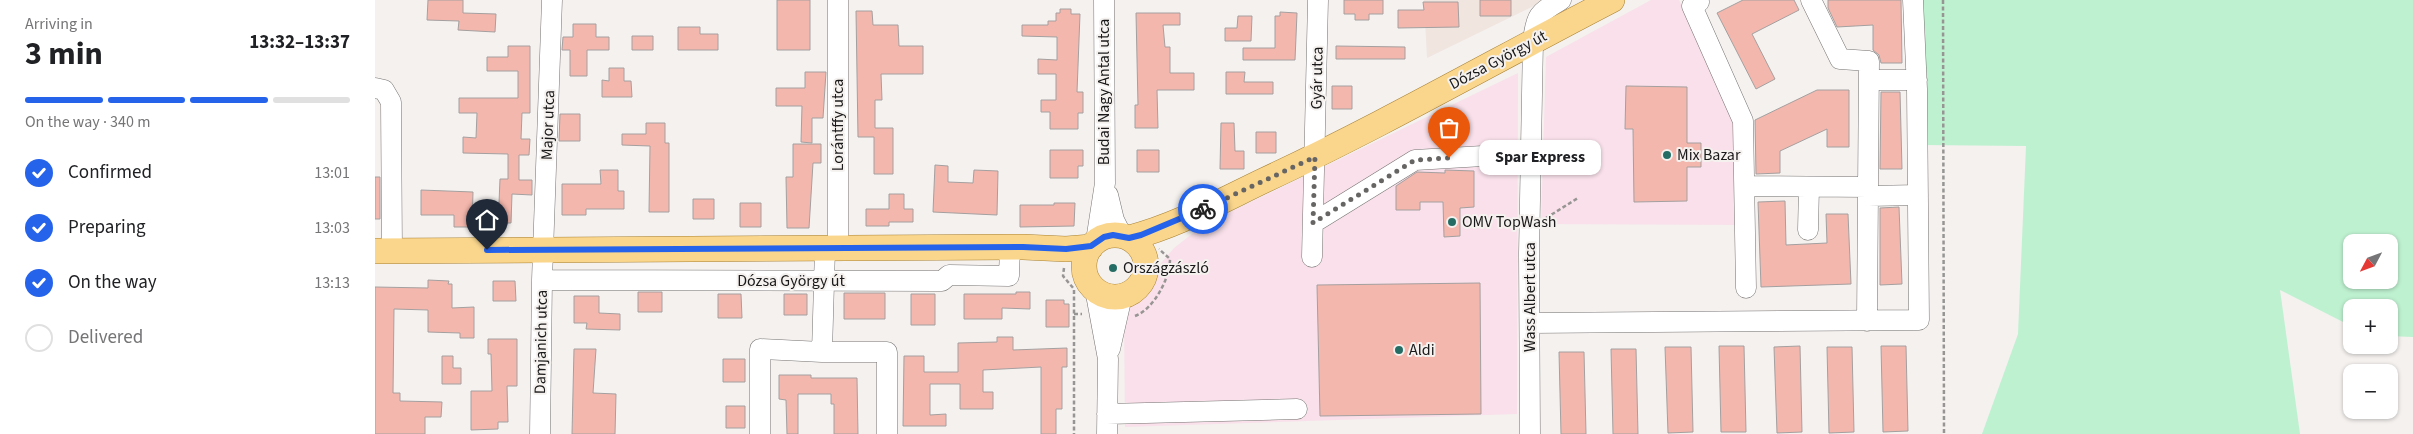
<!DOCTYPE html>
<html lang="en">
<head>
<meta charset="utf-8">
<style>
	body { margin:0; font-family:"Source Sans 3",sans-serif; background:#f6f6f6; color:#202124; height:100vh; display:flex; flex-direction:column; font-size:19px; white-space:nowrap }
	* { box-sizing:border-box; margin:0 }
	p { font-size:16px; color:#757577 }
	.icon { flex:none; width:28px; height:28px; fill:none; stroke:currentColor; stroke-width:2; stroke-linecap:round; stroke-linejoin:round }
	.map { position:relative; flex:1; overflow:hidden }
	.panel { display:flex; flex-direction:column; background:#fff; width:375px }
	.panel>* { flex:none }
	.needle { width:32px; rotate:229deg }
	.controls { position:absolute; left:1968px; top:234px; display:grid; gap:10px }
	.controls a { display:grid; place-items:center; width:55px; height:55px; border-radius:10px; background:#fff; box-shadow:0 1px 4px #0004; font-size:25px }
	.pin { position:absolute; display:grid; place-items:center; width:42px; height:42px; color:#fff; margin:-51px -21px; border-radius:50% 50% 50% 0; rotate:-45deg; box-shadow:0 0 5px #0007 }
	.pin .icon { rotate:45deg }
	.courier { position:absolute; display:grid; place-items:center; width:50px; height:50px; margin:-25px; border:4px solid #2563eb; border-radius:50%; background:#fff; color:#222; box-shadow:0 1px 6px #0007 }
	.bubble { position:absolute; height:35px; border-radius:10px; background:#fff; box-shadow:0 1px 4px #0004; font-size:16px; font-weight:700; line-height:35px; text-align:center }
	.overview em { font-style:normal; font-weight:700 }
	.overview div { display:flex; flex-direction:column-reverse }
	.overview { display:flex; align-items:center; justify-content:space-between; height:85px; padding:0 25px }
	h1 { font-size:32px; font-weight:700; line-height:38px }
	.bar { display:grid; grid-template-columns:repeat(4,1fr); gap:8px 5px; align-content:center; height:60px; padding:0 25px }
	.bar i { height:6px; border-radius:4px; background:#e0e0e0 }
	.bar .current { background:#2563eb }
	.bar p { grid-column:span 4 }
	ol { padding:0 25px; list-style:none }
	li { display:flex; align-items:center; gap:15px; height:55px }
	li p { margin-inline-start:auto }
	li .icon { padding:5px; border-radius:50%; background:#2563eb; color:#fff; stroke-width:4 }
	li:last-child { color:#757577 }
	li i { width:28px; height:28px; border:2px solid #e0e0e0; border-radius:50% }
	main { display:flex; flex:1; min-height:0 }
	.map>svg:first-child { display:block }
</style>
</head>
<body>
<main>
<section class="panel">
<div class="overview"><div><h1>3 min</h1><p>Arriving in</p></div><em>13:32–13:37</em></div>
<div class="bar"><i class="current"></i><i class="current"></i><i class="current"></i><i></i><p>On the way · 340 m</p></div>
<ol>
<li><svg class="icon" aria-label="check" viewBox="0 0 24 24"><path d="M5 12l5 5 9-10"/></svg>Confirmed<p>13:01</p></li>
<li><svg class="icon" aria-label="check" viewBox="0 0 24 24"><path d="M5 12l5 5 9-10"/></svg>Preparing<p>13:03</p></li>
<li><svg class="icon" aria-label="check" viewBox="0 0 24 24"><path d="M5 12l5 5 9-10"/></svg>On the way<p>13:13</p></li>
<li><i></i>Delivered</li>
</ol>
</section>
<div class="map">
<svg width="2038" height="434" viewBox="0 0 2038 434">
	<rect width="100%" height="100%" fill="#f4f1ef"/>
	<path fill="#f9e0ea" d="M1276 0H1304L1365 122 1368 225 1166 224 1171 57Z
		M1143 73 1142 414 750 427 749 314 770 293 781 269 799 248 830 224Z"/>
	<path fill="#f0e5df" d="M1049 0H1171L1052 58Z"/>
	<path fill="#bef1d0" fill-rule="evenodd" d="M1545 0H2038V337L2014 336V308H1976V326L1905 290 1925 434H1607L1643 334 1651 146 1548 145ZM1976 242H2014V280H1976Z"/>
	<path fill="#f4b7ad" stroke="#a4a0a0" d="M53 0H88V13L121 14 120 32 83 30 84 21 52 20Z
		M402 0H435V50H402Z
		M969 0H1008V14H994V20H980V14H969Z
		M1105 0H1136V16H1105Z
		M1368 0H1419L1424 10 1377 34 1400 79 1381 89 1342 13Z
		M1453 0H1526L1527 63H1506L1504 55 1498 50V25L1462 27 1453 8Z
		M1048 2H1083L1084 27 1023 28V10H1049Z
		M685 9H696V14H705L702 92H708V113H703V129H675V112H666V100H681V74H663V59L682 60V37L647 36V25H673V21H681V13H685Z
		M481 11H497L498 25H523L524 46H548V74H506L507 100H500V128H518V174H499V137H483Z
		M905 12 922 13 920 60H868V48H900V16H905Z
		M761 13H805V25H788L790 47H795V73H819V90H782L783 128H760V105H763Z
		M863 16H877L876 41H850V28H862Z
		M198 24H221V37H234V50H212V76H195V50H187L188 37H198Z
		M303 27H325V34H343V50H303Z
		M257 36H278V50H257Z
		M133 46H155V113H147L146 139H155L154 155H144V180H157V195L137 194 136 223H119L120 203H124L125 179H133V154L88 153V137L101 138 102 113H84V98H143V71H112V57H133Z
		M961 46 1030 47V59H961Z
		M234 68H249V81H256L257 97H227V80L234 81Z
		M430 72H451L448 118H437V143L426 142 427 106H401V88H430Z
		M851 72H870L869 82H898V94H851Z
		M957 86H977V109H957Z
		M1251 86 1312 87V143H1326V167H1312V201L1259 202 1258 129H1250Z
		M1442 90H1474V147H1452V129L1405 151V173L1381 174 1380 120Z
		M1506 92H1525L1527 169H1505Z
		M185 114H205V141H184Z
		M271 123H290V143H294V212H274L275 146 247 145V134H271Z
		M846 123H859L860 151H869V169H845Z
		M881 132H901V153H881Z
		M418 144H446V163H438L434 228H412L411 177H418Z
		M675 150H708V166H703V178H675Z
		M762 150H784V172H762Z
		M560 165 573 166V182L598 183 599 170 623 171 622 215 558 212Z
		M225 170H243V191H249V209H211V215H187V184H226Z
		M1070 170 1099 171V207L1085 208V236L1069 237 1068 202H1045V210H1021V186L1042 172 1070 173Z
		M0 177H5V219H0Z
		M46 190 98 192 97 227H79V215H46Z
		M514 194H529V209H538V222H514V226H491V209H514Z
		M318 199H339V219H318Z
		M1410 201 1411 245 1452 243 1451 214H1473L1476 284 1386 287 1383 202Z
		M365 203H386V227H365Z
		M679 203H700L699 226 645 227V205H679Z
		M1524 207 1527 284 1505 285V208Z
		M53 280 74 281 73 284H77V308L99 307V338H85V333L53 332V310L19 309 18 393H25V401L67 402 66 417H50V434H0V287L53 288Z
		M118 281H140L141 301H118Z
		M1105 283 1106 414 945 416 942 285Z
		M263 292H287V312H263Z
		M641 292H655V309L627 308V319H589V294H641Z
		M469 293H510V319H469Z
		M343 294H366L367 318H343Z
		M409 294H432V315H409Z
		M536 294H560V325H536Z
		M199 296H224V313L245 314V330L211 329 212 323H199Z
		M671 300H689V304H694V327H671Z
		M622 337H638V350L692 348V367H687V409H681V434H666V367L608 370V392H618V409H585V384H555V415L571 414V426H528L529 356H549V372H583V343L622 342Z
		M113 339H142V386H132L133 422H123V429L96 430V391H117L116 354H113Z
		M1344 346H1369L1371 432H1346Z
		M1425 346 1427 432 1402 433 1399 347Z
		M1506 346H1531L1533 431 1508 432Z
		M1290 347H1316L1318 432 1293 433Z
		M1452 347H1477L1479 432 1454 433Z
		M199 349H221L218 393 241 394 240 434H197Z
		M1236 349H1261L1263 434H1238Z
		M1184 352H1209L1211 434H1186Z
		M67 356H78V368H86V384H67Z
		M348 359H370V382H348Z
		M404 375H436V378H482L483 434H459V404H456V394H423V434H412L411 400 404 399Z
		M351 406H370V428H351Z"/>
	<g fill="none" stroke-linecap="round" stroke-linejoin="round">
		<defs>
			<path id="minor" d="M1436 0 1465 59 1494 61 1492 321
				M1324 2 1317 6 1368 121 1371 288
				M1494 80H1542
				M0 88 9 90 16 102 17 251
				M1370 186 1493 187
				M733 195 739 220 747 236
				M1493 196 1543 195
				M938 223 1040 160 1108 156
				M1433 230 1434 187
				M721 241 730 183 729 0
				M463 249V0
				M937 257 943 0
				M167 280 567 281 574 275 634 276 635 247
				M720 289 733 359 732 434
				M1155 323 1544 320 1542 89 1538 0
				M735 349 747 296
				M447 352 450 249
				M732 414 922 409
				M165 434 167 280 177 0
				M385 434V349L447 352H512V434
				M1155 434 1154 253 1158 41C1161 14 1164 13 1186 0"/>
			<path id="major" d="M709 266a31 31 0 1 1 62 0a31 31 0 1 1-62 0Z
				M754 238C801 226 846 201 890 180 1008 125 1121 60 1237 0
				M0 251 648 247 691 249 716 247"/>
		</defs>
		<use href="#minor" stroke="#767372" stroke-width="21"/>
		<use href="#major" stroke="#a98233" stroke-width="26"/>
		<path stroke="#979594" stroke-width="2.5" stroke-dasharray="4 2.5" stroke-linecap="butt" d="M1568 0 1569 434
			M1171 218 1203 198
			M689 268 688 276 699 289V434
			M699 314H707
			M760 316C779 309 795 278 795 259L784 249"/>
		<use href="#minor" stroke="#fff" stroke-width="20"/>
		<use href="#major" stroke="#fad68d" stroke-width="25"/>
	</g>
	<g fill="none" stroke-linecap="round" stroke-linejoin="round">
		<path stroke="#666564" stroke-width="5" stroke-dasharray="0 9" d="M828 209 940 157 938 223 1040 160 1074 158"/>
		<path stroke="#2563eb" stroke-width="6" d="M112 250 648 247 691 249 716 246 729 237 738 235 754 238 766 235 828 209"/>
	</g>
	<g fill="#256d64" stroke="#f4f1ef" stroke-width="2">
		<circle cx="1292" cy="155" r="5"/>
		<circle cx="1077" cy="222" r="5"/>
		<circle cx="738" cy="268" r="5"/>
		<circle cx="1024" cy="350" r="5"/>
	</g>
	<g text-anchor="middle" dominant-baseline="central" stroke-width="4" stroke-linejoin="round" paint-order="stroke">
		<g font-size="16" fill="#1a1919" stroke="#f4f1ef">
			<text transform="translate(1123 60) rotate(-28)">Dózsa György út</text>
			<text transform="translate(942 78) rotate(-89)">Gyár utca</text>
			<text transform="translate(729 92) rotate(-90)">Budai Nagy Antal utca</text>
			<text transform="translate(173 125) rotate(-88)">Major utca</text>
			<text transform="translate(463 125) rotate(-90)">Lorántffy utca</text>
			<text x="416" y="281">Dózsa György út</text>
			<text transform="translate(1155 297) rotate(-90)">Wass Albert utca</text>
			<text transform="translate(166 342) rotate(-89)">Damjanich utca</text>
		</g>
		<g font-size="16" fill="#1a1919" stroke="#f4f1ef" text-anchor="start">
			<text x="1302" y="155">Mix Bazar</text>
			<text x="1087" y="222">OMV TopWash</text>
			<text x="748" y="268">Országzászló</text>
			<text x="1034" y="350">Aldi</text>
		</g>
	</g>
</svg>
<div class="controls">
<a><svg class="needle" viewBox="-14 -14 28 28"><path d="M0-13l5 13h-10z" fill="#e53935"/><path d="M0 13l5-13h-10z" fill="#757577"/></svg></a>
<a>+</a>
<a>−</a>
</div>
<div class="pin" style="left:1074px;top:158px;background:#ea580c"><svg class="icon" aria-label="bag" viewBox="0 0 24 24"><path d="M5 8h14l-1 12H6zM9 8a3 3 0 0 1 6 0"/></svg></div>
<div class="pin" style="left:112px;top:250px;background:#1f2937"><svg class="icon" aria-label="home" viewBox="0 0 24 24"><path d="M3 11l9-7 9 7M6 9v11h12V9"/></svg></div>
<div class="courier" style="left:828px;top:209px"><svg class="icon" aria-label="bike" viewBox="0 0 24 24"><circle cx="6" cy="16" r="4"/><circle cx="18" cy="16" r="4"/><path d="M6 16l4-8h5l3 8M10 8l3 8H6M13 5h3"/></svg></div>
<div class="bubble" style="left:1104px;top:140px;width:122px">Spar Express</div>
</div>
</main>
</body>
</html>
